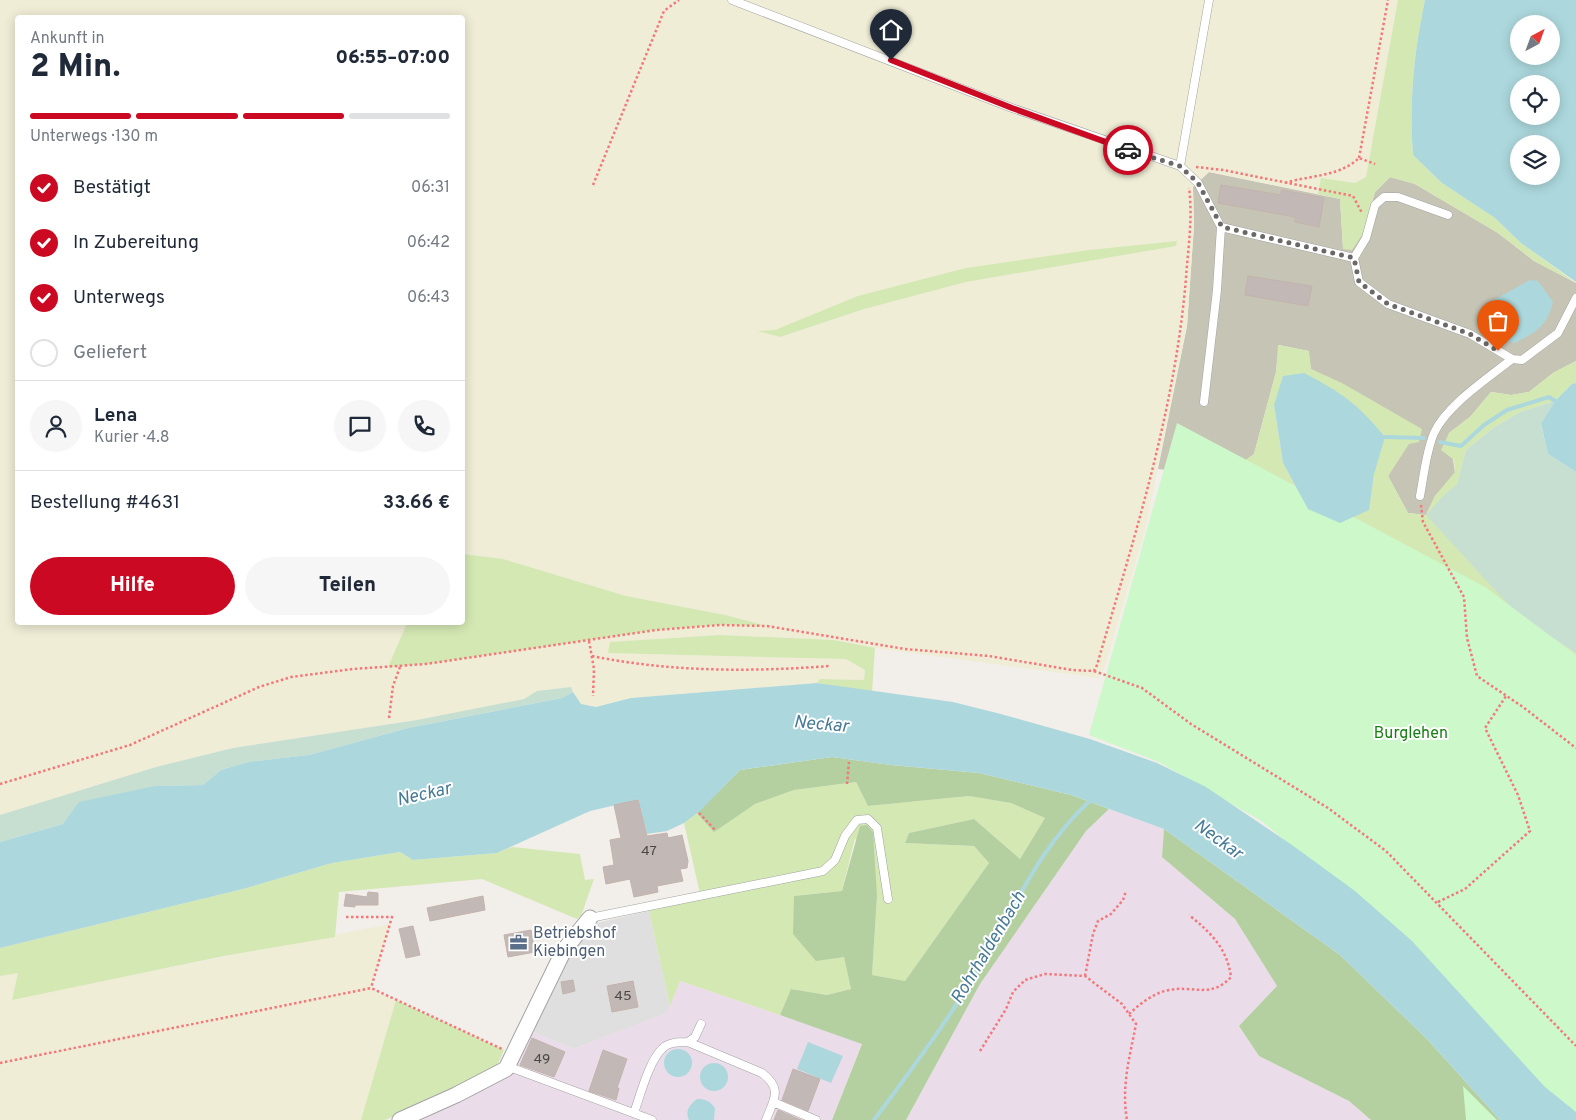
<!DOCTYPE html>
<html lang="de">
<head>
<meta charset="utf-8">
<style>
	body { margin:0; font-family:Overpass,sans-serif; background:#f6f6f7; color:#1f2937; height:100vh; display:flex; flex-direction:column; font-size:19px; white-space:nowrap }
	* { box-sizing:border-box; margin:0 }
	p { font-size:16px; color:#747a83 }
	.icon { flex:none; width:28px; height:28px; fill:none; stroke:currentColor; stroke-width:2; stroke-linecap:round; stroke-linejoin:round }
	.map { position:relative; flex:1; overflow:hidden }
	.details { position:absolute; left:15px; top:15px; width:450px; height:610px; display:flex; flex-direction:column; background:#fff; border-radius:5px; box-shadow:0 2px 12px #0003 }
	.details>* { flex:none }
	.needle { width:32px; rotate:41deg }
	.fabs { position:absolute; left:1510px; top:15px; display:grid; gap:10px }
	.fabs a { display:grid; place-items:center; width:50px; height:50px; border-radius:50%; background:#fff; box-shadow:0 2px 12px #0003; font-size:25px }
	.pin { position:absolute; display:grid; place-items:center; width:42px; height:42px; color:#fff; margin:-51px -21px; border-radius:50% 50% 50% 0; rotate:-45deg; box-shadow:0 0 5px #0007 }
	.pin .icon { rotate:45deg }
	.courier { position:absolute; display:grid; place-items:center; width:50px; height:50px; margin:-25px; border:4px solid #cb0922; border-radius:50%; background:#fff; color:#222; box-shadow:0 1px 6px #0007 }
	.summary em { font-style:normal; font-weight:800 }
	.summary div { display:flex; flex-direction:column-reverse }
	.summary { display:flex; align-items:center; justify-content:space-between; height:85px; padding:0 15px }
	h1 { font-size:32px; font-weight:800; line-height:38px }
	.bar { display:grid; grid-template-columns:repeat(4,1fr); gap:8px 5px; align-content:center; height:60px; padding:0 15px }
	.bar i { height:6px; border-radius:4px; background:#e0e1e3 }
	.bar .on { background:#cb0922 }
	.bar p { grid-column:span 4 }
	.line { display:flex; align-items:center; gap:12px; padding:0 15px; border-top:1px solid #e0e1e3 }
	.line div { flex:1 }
	.round { display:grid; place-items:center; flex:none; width:52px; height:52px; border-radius:26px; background:#f6f6f7 }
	ol { padding:0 15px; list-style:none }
	li { display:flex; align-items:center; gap:15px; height:55px }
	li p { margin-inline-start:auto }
	li .icon { padding:5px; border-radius:50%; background:#cb0922; color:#fff; stroke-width:4 }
	li:last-child { color:#747a83 }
	li i { width:28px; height:28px; border:2px solid #e0e1e3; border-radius:50% }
	.button { display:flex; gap:10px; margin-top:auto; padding:10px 15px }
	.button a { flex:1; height:58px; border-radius:30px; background:#cb0922; color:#fff; font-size:20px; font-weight:800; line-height:58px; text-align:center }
	.button a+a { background:#f6f6f7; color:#1f2937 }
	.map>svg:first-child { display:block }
</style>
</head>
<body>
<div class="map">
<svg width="1576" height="1120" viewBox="0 0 1576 1120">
	<rect width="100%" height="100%" fill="#f2eee9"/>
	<path fill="#e0dfdf" d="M649 911 670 1006 667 1013 574 1049 530 1031 569 952 592 924Z"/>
	<path fill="#eadce9" d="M1109 809 1164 829 1162 857 1235 919 1277 986 1239 1026 1259 1056 1349 1101 1371 1120H906L980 984 1086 831Z
		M680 981 862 1043 832 1120H422L510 1076 530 1031 574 1049 667 1013Z"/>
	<path fill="#c6c4b5" d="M1209 172 1340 199 1343 248 1362 235 1375 192 1390 177 1415 184 1498 233 1534 261 1576 283V361L1553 373 1529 392 1511 395 1491 392 1470 417 1449 433 1455 473 1435 496 1426 515 1408 513 1388 476 1409 443 1366 398 1311 369 1308 351 1279 345 1276 372 1254 454 1238 466 1209 474 1158 469 1187 326 1194 226 1193 187Z"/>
	<path fill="#efedd6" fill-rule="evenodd" d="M0 0H1398L1366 177 1355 183 1321 178 1318 194 1209 172 1193 187 1194 226 1187 326 1145 530 1104 669 1099 678 875 648 834 640 720 635 610 642 609 653 846 659 865 670 864 680 821 679 817 683 631 698 596 707 580 704 571 687 537 691 525 699 417 720 233 748 156 767 0 815ZM18 18H462L463 554 503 559 626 596 725 615 765 626 720 625 656 630 388 667 407 622H18ZM1177 241 1175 246 966 282 864 309 780 337 760 331 775 330 1089 250Z
		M390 924 371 988 396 1000 361 1120H0V976L18 972 12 999Z"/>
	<path fill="#d4e8b3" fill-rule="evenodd" d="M1398 0H1425C1414 51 1409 102 1413 155L1442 183 1495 218 1521 243 1576 283 1534 261 1498 233 1415 184 1390 177 1375 192 1362 235 1352 250 1343 249 1340 199 1318 194 1321 178 1355 183 1366 177Z
		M1177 241 1176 246 966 282 864 309 780 337 758 331 775 330 858 296 966 268 1089 250Z
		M1278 345 1309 351 1311 369 1342 383 1422 429 1419 442 1409 444 1388 476 1408 513 1426 515 1435 496 1455 472 1454 460 1441 450 1449 433 1470 417 1491 392 1511 395 1529 392 1553 373 1576 361V383L1572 384 1555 401 1520 412 1493 428 1466 450 1457 484 1443 496 1518 615 1576 653V1025L1238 466 1254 454 1276 372ZM1274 405 1374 474 1368 510 1308 509 1283 463Z
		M463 554 503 559 626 596 725 615 767 626 720 625 656 630 426 664 388 667 407 623 462 622Z
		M720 635 834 640 875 648 872 692 817 683 820 679 864 680 865 670 846 659 608 653 610 642Z
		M856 782 868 806 969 796 1011 803 1045 818 1020 859 974 819 909 833 905 843 974 846 989 863 905 981 872 975 877 896 855 838 842 891 794 896 844 956 851 989 827 995 791 989 780 1015 680 981 670 1006 649 911 701 898 684 823 697 813 714 831 755 804 794 790Z
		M512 847 580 854 585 880 594 879 581 916 577 919 482 879 339 892 335 937 224 956 12 1000 18 973 0 976V948L243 889 332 863 400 852 413 860 497 853Z
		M396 1000 504 1050 497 1066 455 1091 385 1120H361Z"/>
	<path fill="#b4cfa0" d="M832 757 891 765 979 773 1071 795 1109 809 1086 831 980 984 906 1120H832L862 1044 780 1015 791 989 827 995 851 989 844 957 816 961 793 934 794 896 842 891 860 826 867 825 873 832 877 896 872 975 905 981 989 863 974 846 905 843 909 833 974 819 1020 859 1045 818 1011 803 969 796 868 806 856 782 794 790 755 804 714 832 697 813 740 770Z
		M1164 829 1340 955 1428 1040 1500 1120H1371L1349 1101 1259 1056 1239 1026 1277 986 1235 919 1162 857Z"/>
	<path fill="#c7dfd1" d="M1555 401 1541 425 1548 454 1576 472V653L1518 615 1426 515 1443 496 1457 484 1466 450 1493 428 1520 412Z
		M571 687 573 692 562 698 408 728 309 755 248 762 221 770 203 785 155 786 63 824 0 842V815L156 767 233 748 417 720 524 699 537 691Z"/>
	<path fill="#ccf8ca" d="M1177 423 1485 587 1576 655V1120L1391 930 1263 822 1159 762 1089 735Z
		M1463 1086 1497 1120H1466Z"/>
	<path fill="#acd8dd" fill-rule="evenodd" d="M1425 0H1576V282L1521 243 1495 218 1442 183 1413 155C1409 102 1414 51 1425 0ZM1519 24H1551V56H1519ZM1519 84H1551V116H1519ZM1519 144H1551V176H1519Z
		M1530 280 1538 281 1553 302C1547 326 1536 333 1514 343L1494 336 1477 325 1483 306Z
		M1304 373C1341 392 1358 404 1385 437L1374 474 1369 510 1340 523 1308 509 1283 463 1274 405 1283 376Z
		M1576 383V472L1548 454 1541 424 1555 401 1572 384Z
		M817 683 953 702 997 713 1090 739 1157 763 1206 787 1292 845 1355 891 1412 941 1545 1087 1576 1112V1120H1500L1428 1040 1340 955 1164 829 1071 795 979 773 891 765 832 757 740 770 700 811 684 823 667 831 647 834 638 800 590 811 497 853 413 860 400 852 332 863 243 889 0 948V842L63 824 79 802 155 786 203 785 221 770 248 762 309 755 408 728 562 698 573 692 581 704 596 707 631 698Z
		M808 1042 843 1056 831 1083 797 1069Z
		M664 1063a14 14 0 1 1 28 0a14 14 0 1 1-28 0Z
		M700 1077a14 14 0 1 1 28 0a14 14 0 1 1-28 0Z
		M697 1099C706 1099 710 1101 715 1108L714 1120H689C685 1111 689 1105 697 1099Z"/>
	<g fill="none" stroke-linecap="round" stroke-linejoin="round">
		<path stroke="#acd8dd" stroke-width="4" d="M1385 437 1424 438
			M1440 442 1461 446 1484 425 1507 410 1549 397 1555 401
			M874 1120C909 1073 943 1027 974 977 1011 916 1038 846 1093 798"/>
	</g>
	<path fill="#c2b9b6" stroke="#c3b3ac" d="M1221 185 1281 195 1282 190 1324 198 1319 227 1295 222V217L1218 203Z
		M1248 276 1312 286 1308 306 1245 295Z
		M638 800 647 836 667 833 668 838 682 835 688 861 687 868 680 869 683 881 657 886 658 892 634 897 630 879 606 884 603 867 614 865 610 840 621 838 614 805Z
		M368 892 378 893V905H355V907L344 906 346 894 367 897Z
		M483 896 485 910 430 921 427 908Z
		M413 926 420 955 406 958 399 929Z
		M531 930 535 952 508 957 504 935Z
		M573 980 575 991 563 994 561 982Z
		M633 981 638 1007 612 1012 607 986Z
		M532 1038 565 1052 554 1077 520 1065Z
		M603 1050 627 1059 617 1088H619L616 1100 589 1091Z
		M793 1069 820 1079 808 1111 782 1100Z
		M778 1110 801 1120H774Z"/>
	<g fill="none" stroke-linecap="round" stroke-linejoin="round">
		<defs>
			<path id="service" d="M732 0 1012 108 1180 166 1198 183 1221 227 1354 258 1359 282 1388 304 1470 334 1512 359C1488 378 1447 405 1434 433 1426 452 1424 475 1420 496
				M1180 166 1209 0
				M1354 258 1366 238 1375 205 1384 197H1398L1448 215
				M1512 359 1522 360 1558 333 1576 298
				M1204 402 1217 290 1221 227
				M590 918 823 871 835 860 845 836 857 820 868 819 877 828 888 899
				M688 1042 695 1037 701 1024
				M506 1068 515 1069 652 1120
				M773 1102 816 1120
				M634 1113C640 1096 649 1061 662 1049 668 1042 679 1042 688 1042L762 1073C783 1089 774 1099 766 1120"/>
			<path id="minor" d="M400 1120 456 1095 506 1069 564 950 590 918"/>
		</defs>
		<use href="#service" stroke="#a3a3a3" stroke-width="9"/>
		<use href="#minor" stroke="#a3a3a3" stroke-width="17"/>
		<path stroke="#f4787b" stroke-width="2.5" stroke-dasharray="2.5 2.5" stroke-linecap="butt" d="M1359 158 1388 0
			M1196 167 1223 170 1353 196 1362 213
			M1285 183C1310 175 1339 177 1359 158L1375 164
			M593 185 664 11 679 0
			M1421 505 1423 522 1464 597 1467 638 1477 676 1523 707 1576 748
			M589 641 594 669 593 696
			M592 656C670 672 750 672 830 666
			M1094 671 1142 688 1191 724 1328 808 1386 851 1576 1046
			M389 718 393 686 400 667
			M0 784 130 745 259 687 291 677 353 669 426 664 656 630 720 625 767 626 905 649 989 656 1072 670 1094 671 1097 665C1134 538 1175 411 1186 278 1188 248 1193 218 1189 188
			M847 784 849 762
			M699 813 716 831
			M1438 902 1465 889 1530 831 1518 795 1485 728 1506 696
			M346 917H392L371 988
			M1085 976 1093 934 1098 921 1111 914 1123 900 1126 891
			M1129 1014C1140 1004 1153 993 1169 990 1193 985 1211 999 1231 977 1227 948 1211 933 1189 915
			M980 1051 1006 1009 1013 992 1025 980 1045 974 1085 976 1122 1004 1136 1024C1130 1056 1121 1086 1127 1120
			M0 1063 371 988 502 1049"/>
		<use href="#service" stroke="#fff" stroke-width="8"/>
		<use href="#minor" stroke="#fff" stroke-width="15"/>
	</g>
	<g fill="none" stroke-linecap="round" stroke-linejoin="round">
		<path stroke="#6b6968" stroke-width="5" stroke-dasharray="0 9" d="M1128 150 1180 166 1198 183 1222 227 1354 258 1359 282 1388 304 1470 334 1498 351"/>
		<path stroke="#cb0922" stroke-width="6" d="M891 60 1012 108 1128 150"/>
	</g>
	<defs>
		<symbol id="office-bare" viewBox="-9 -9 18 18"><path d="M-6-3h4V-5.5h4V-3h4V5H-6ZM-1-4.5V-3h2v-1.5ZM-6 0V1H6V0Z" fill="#5c6f8a" stroke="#fff" stroke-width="2.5" paint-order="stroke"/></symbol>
	</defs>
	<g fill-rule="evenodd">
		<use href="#office-bare" x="506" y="930" width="25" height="25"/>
	</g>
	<g text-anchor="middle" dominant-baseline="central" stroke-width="4" stroke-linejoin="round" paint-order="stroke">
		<g font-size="14" fill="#4a4847">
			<text x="649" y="851">47</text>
			<text x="623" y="996">45</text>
			<text x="542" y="1059">49</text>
		</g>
		<g font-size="16" fill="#167f11" stroke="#fff">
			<text x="1411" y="734">Burglehen</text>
		</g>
		<g font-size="16" fill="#4e5e75" stroke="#fff" text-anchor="start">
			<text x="533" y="934">Betriebshof<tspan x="533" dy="18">Kiebingen</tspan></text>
		</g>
		<g font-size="18" font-style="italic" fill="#477a96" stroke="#fff">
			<text transform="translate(821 725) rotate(5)">Neckar</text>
			<text transform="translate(424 795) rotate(-13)">Neckar</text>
			<text transform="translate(1218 840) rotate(36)">Neckar</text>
			<text transform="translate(989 948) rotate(-59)">Rohrhaldenbach</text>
		</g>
	</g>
</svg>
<div class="fabs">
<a><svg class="needle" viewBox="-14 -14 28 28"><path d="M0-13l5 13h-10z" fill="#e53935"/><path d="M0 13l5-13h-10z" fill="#747a83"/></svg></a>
<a><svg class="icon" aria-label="locate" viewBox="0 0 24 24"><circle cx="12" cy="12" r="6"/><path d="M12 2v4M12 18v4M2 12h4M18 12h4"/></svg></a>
<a><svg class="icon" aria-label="layers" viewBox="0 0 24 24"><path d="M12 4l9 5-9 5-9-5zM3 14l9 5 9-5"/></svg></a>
</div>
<div class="pin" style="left:1498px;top:351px;background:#ea580c"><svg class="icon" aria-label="bag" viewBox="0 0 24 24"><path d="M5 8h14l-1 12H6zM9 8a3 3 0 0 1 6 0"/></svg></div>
<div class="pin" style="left:891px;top:60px;background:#1f2937"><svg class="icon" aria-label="home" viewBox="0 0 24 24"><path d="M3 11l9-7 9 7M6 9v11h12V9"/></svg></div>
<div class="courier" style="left:1128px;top:150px"><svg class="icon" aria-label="car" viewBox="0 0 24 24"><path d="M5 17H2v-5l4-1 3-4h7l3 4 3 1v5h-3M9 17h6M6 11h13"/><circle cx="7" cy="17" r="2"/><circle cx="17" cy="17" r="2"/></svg></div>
<section class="details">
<div class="summary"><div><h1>2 Min.</h1><p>Ankunft in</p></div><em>06:55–07:00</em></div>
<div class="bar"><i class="on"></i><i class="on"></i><i class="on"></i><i></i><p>Unterwegs · 130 m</p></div>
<ol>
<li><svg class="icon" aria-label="check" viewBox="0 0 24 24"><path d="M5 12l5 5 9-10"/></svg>Bestätigt<p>06:31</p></li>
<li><svg class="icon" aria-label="check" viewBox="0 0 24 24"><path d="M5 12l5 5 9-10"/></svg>In Zubereitung<p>06:42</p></li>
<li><svg class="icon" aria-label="check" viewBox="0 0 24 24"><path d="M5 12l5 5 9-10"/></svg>Unterwegs<p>06:43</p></li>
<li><i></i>Geliefert</li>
</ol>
<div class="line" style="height:90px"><a class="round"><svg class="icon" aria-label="person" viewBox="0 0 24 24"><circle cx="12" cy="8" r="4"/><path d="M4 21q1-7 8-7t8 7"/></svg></a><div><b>Lena</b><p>Kurier · 4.8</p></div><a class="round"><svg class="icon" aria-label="chat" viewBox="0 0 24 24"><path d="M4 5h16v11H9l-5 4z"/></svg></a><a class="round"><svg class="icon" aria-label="phone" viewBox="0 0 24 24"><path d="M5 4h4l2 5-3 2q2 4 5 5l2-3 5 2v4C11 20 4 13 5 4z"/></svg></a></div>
<div class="line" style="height:65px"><div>Bestellung #4631</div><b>33.66 €</b></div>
<div class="button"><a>Hilfe</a><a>Teilen</a></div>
</section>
</div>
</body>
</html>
